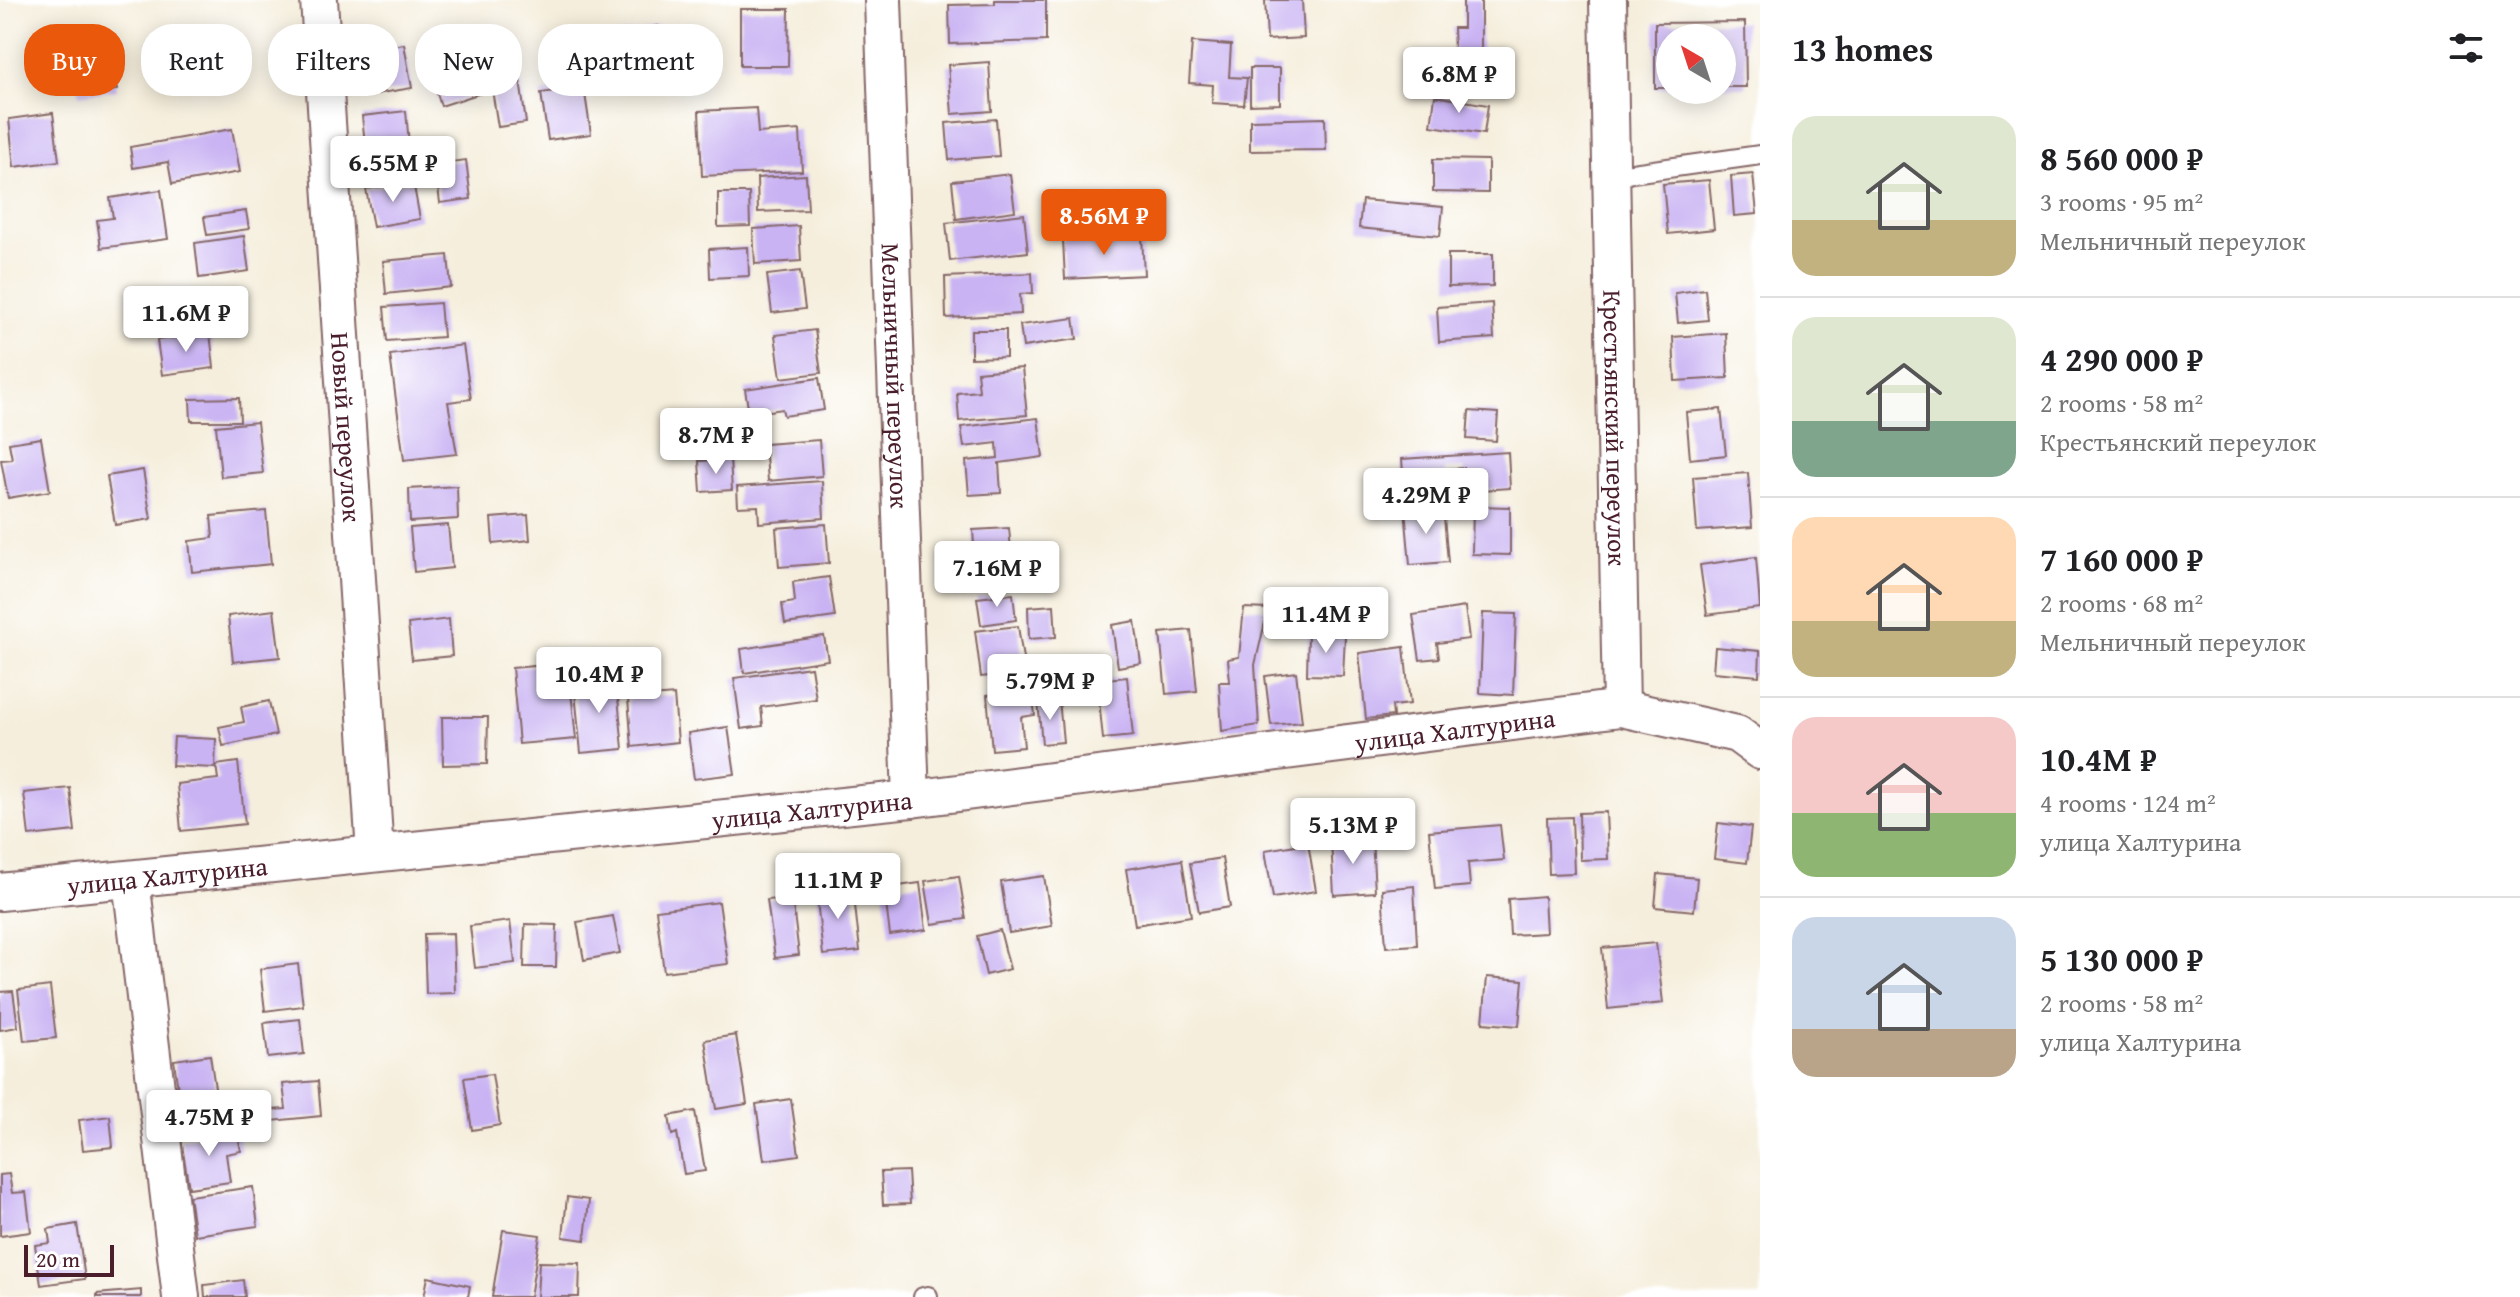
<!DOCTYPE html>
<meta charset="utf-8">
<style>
:root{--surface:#fff;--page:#f2f2f2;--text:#202124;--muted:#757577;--line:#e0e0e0;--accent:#ea580c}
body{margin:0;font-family:"Gentium Book Plus",serif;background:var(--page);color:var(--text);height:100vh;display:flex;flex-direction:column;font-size:30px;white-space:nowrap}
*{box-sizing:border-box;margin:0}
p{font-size:26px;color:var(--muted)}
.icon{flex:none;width:44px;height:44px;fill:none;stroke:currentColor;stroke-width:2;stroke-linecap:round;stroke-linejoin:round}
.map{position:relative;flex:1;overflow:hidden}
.drawer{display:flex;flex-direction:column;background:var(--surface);width:760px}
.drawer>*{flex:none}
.guide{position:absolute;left:24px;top:24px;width:760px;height:72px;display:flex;gap:16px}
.needle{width:52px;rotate:321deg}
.buttons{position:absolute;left:1656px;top:24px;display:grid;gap:16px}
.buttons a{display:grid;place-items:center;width:80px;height:80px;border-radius:50%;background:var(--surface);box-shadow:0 4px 20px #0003;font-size:40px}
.scale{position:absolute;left:24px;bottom:20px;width:90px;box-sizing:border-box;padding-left:8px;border:4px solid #4a1f2b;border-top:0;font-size:22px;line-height:28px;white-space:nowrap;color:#4a1f2b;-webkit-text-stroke:6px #fff;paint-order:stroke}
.price{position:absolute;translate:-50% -68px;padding:0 18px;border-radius:8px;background:#fff;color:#222;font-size:26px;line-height:52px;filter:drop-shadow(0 2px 4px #0008)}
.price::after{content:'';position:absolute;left:50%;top:48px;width:24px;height:18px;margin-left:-12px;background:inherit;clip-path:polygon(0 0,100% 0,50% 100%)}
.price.selected{background:var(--accent);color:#fff}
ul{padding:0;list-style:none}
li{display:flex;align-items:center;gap:24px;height:200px;padding:0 32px}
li+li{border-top:2px solid var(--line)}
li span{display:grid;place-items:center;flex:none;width:224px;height:160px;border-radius:24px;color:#555}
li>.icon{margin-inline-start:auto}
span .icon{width:96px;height:96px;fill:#fffc;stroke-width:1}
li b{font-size:34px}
h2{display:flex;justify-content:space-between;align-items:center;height:96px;padding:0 32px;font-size:34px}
.tag{padding:0 28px;border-radius:32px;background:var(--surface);box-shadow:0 4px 20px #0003;font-size:28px;line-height:72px}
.tag.selected{background:var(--accent);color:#fff}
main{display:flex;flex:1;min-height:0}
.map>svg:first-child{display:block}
</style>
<main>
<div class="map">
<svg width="1760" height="1297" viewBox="0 0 1760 1297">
<rect width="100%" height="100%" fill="#fff"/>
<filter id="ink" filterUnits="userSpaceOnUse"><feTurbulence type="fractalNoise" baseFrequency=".0125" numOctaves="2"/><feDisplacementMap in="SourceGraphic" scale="16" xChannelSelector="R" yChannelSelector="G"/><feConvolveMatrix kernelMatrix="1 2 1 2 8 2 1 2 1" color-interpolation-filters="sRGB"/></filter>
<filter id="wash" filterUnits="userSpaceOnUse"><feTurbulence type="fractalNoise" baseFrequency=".006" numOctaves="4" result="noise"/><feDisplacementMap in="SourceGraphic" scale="32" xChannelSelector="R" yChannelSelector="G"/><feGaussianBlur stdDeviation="1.8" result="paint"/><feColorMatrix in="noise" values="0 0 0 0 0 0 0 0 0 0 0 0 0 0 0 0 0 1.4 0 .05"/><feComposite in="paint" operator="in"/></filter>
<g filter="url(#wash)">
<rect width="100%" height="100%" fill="#f5eedc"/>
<g id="blocks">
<path fill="#c9b3f3" d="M995,0H1046V41L950,44L949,5L995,4Z
M1265,0H1302L1304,38L1267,40Z
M1463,0H1481V52L1454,53L1453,28H1463Z
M740,9H789L788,66H740Z
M1745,22L1746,87H1722V38H1670V88H1655V23Z
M658,26L666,70L616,79L608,36Z
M1192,42L1231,45L1229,77L1247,78L1244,105L1212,103L1213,85L1189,83Z
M404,44L412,88L363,96L356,53Z
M474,50L487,91L441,106L428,65Z
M112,52L117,90L79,95L74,57Z
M989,62L992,111L952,114L948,65Z
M1250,68H1280V104L1250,105Z
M519,73L526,123L498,127L490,77Z
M584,87L591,134L548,140L541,93Z
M1435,96L1488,105L1484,134L1431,126Z
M756,108L758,133L800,130L802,171L702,176L699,111Z
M406,111L411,167L368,172L362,116Z
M53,113L59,161L14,167L9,119Z
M1325,118L1326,150L1250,151V120Z
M996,119L999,156L949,160L946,123Z
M232,129L240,172L172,184L168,162L133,168L130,147Z
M1433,159L1488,160V193L1433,192Z
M466,160L471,199L440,203L435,164Z
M1010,174L1015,211L956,219L952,181Z
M1753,174L1757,214L1734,216L1731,176Z
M806,175L808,210L758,212L757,178Z
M1709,180L1714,229L1668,234L1663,184Z
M413,181L420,219L373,227L366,189Z
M161,190L168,239L101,248L97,220L113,218L110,198Z
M718,193H749L750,226L718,227Z
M1362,200L1443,207L1440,236L1359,228Z
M246,211L249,229L207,235L204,217Z
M1024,214L1028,252L950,261L946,223Z
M799,226L801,261L755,264L753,229Z
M1142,235L1144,275L1065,279L1063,240Z
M244,236L249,271L199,278L195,243Z
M748,247L749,276L710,278L709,249Z
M1448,254H1493V286L1448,287Z
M448,255L451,287L386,294L383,261Z
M800,271L805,309L772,313L767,275Z
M1032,273L1033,293L1020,294L1021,314L946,318L945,277Z
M1705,289L1708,320L1678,323L1675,293Z
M204,292L208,324L153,330L150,297Z
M440,303L443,337L387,341L384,307Z
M1492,303L1494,338L1439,342L1437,307Z
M1074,318L1077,339L1023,347L1020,325Z
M815,330L821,373L781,378L775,335Z
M971,330H1006V357L971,358Z
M210,333L214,368L162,375L157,340Z
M1726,333L1728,378L1675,381L1673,337Z
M463,345L471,399L448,402L457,454L404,460L390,355Z
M1022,368L1027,415L959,421L957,393L979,391L977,372Z
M819,378L824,410L784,416L782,409L749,414L745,389Z
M239,398L240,421H191L190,399Z
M1721,409L1726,455L1690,459L1686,412Z
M1469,411L1498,413L1496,441L1467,439Z
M1038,418L1043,457L999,463L1001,493L969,495L966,461L998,458L997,443L964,447L961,427Z
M257,422L263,473L221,477L216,426Z
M41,438L50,491L8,498L1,460L12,459L9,443Z
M819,440L822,476L768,481L765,444Z
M1508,452L1510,488L1465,491L1464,468L1445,469L1446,486L1404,488L1402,459Z
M730,459L732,490L701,492L699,461Z
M143,470L151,519L115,525L107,476Z
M1748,473L1752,527L1697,531L1693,477Z
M822,481L824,518L759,523L758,506L738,507L737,487Z
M457,486L458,519L410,522L409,489Z
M1443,506L1448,562L1410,565L1405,509Z
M1473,506L1510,507V555L1472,554Z
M266,511L271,564L192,572L189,541L213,538L211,516Z
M528,515L530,540L493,544L491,518Z
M826,524L829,563L779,567L776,528Z
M448,525L452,568L414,572L410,528Z
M1009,528L1011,550L1033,548L1035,572L976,576L973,530Z
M1756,557L1760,608L1707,615L1700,565Z
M829,577L835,617L785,624L782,604L795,602L793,582Z
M1013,594L1016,620L981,625L977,598Z
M1054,605L1056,637L1029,639L1028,607Z
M1465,607L1469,639L1437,643L1439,658L1420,660L1413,615Z
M1244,608L1268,609L1255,665L1259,725L1222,731L1219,682H1230L1228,659L1239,657Z
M274,610L280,657L233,662L228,616Z
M1483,613L1516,614L1513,695L1480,693Z
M449,619L452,656L412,660L408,624Z
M1135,621L1141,663L1118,667L1112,625Z
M1018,626L1025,672L981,677L975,631Z
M1191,630L1197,691L1166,694L1160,633Z
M1308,634L1345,635L1343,676L1307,675Z
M824,636L828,660L744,673L741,649Z
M1404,647L1410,704L1392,706L1393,716L1366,719L1359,653Z
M1715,647L1760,651L1759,676L1713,672Z
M568,663L576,739L519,744L512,668Z
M811,667L816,699L761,707L763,726L741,729L734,678Z
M1296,672L1302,722L1271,725L1265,676Z
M616,677L623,749L581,753L574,682Z
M1127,677L1133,736L1103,739L1097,680Z
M1032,690L1035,715L1021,717L1024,747L992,750L987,695Z
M674,695L678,742L632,747L628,699Z
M1059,699L1063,742L1042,744L1038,701Z
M269,701L276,735L223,746L219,727L244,722L241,707Z
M442,717H488L487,764L443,765Z
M728,727L735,774L694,779L688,733Z
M174,737L216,739L215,768L172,766Z
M238,762L245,824L181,831L177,784L218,779L216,765Z
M70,788L75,831L29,836L24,793Z
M1606,812L1608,859L1580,860L1579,813Z
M1572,817L1574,873L1549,874L1547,818Z
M1718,823L1751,827L1747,863L1714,859Z
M1500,825L1504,860L1468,863L1470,886L1435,889L1429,831Z
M1372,838L1375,892L1334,895L1331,840Z
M1308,843L1316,891L1273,898L1265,850Z
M1222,858L1230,907L1199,912L1190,863Z
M1182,860L1191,916L1135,925L1126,869Z
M1658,874L1697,878L1694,911L1655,907Z
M959,876L966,919L932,924L925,881Z
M1044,876L1052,926L1009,933L1001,882Z
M920,883L926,930L890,935L884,888Z
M1414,886L1417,945L1386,947L1382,889Z
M853,887L860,951L823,955L816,891Z
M1544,896L1546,933L1510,935L1508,899Z
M792,897L799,955L775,958L767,900Z
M719,902L728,964L664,972L656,910Z
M613,916L620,953L584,960L577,922Z
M510,921L515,963L475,968L470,926Z
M525,924L557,925L556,967H524Z
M1000,930L1010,969L986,975L977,936Z
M453,933L455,993L426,994L424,934Z
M1656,943L1663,1003L1608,1009L1602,948Z
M298,964L303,1006L265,1011L260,969Z
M1487,977L1523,980L1519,1026L1483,1023Z
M50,986L56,1038L24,1041L18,990Z
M13,991L18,1027L0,1030V992Z
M300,1019L304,1054L268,1058L264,1023Z
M736,1035L747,1104L716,1109L705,1040Z
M210,1055L217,1101L180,1106L174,1060Z
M492,1074L500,1125L472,1130L464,1078Z
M318,1081L321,1116L272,1121L271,1110L286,1109L283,1084Z
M791,1099L799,1155L764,1160L756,1104Z
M695,1111L705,1171L684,1174L677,1133L672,1135L669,1116Z
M110,1116L113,1147L83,1150L79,1120Z
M237,1130L241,1151L226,1154L230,1182L189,1188L181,1139Z
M908,1171L910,1204L883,1205L881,1172Z
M9,1174L12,1193L26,1192L31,1232L0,1236V1175Z
M253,1187L258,1226L195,1235L189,1196Z
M567,1197L589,1200L585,1240L563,1237Z
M77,1224L85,1279L41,1285L35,1245L50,1243L48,1229Z
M503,1230L540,1235L530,1297H492Z
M539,1262L580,1263L579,1297H537Z
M428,1277L470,1286L468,1297H424Z
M243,1280L245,1297H205L204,1285Z
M141,1290V1297H97V1294Z"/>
</g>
</g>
<g filter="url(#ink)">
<use href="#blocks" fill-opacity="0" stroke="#866769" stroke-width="2"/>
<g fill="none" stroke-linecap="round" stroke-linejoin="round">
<defs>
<path id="service" d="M1611,176L1760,155
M923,1297L928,1296"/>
<g id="minor">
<path id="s1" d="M319,0L375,853"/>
<path id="s2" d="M883,0L911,799"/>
<path id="s3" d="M1608,0L1621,708"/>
<path d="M131,880L181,1297"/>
<path id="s4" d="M0,892L911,799L1621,708L1737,734L1760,751"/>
</g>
</defs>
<use href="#service" stroke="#866769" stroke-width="22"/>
<use href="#minor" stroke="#866769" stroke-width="40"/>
<use href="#service" stroke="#fff" stroke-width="18"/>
<use href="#minor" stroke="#fff" stroke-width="36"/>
</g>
</g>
<g text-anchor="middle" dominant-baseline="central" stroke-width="6" stroke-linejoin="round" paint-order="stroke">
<g font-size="26" fill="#4a1f2b" stroke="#fff">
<text stroke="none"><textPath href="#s2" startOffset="376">Мельничный переулок</textPath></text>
<text stroke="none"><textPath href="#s1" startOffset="428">Новый переулок</textPath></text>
<text stroke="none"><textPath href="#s3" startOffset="428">Крестьянский переулок</textPath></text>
<text stroke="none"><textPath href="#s4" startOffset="1464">улица Халтурина</textPath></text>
<text stroke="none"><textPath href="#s4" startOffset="816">улица Халтурина</textPath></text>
<text stroke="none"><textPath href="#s4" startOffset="168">улица Халтурина</textPath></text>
</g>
</g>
</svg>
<div class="buttons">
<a><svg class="needle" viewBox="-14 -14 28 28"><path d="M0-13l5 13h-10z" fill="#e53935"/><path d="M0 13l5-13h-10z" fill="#757577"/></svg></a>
</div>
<div class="scale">20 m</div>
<b class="price" style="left:1459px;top:115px">6.8M ₽</b>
<b class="price" style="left:393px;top:204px">6.55M ₽</b>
<b class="price selected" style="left:1104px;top:257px">8.56M ₽</b>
<b class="price" style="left:186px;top:354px">11.6M ₽</b>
<b class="price" style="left:716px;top:476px">8.7M ₽</b>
<b class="price" style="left:1426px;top:536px">4.29M ₽</b>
<b class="price" style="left:997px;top:609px">7.16M ₽</b>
<b class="price" style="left:1326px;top:655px">11.4M ₽</b>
<b class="price" style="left:599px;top:715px">10.4M ₽</b>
<b class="price" style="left:1050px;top:722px">5.79M ₽</b>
<b class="price" style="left:1353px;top:866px">5.13M ₽</b>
<b class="price" style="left:838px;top:921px">11.1M ₽</b>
<b class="price" style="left:209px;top:1158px">4.75M ₽</b>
<div class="guide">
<a class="tag selected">Buy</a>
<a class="tag">Rent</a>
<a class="tag">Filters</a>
<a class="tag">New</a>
<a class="tag">Apartment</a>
</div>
</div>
<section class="drawer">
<h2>13 homes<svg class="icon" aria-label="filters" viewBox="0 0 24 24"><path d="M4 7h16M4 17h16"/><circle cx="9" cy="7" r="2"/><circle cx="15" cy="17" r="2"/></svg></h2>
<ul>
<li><span style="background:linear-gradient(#dfe7d0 65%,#c2b280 0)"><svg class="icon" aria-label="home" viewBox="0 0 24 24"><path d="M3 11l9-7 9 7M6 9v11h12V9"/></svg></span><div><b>8 560 000 ₽</b><p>3 rooms · 95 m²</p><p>Мельничный переулок</p></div></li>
<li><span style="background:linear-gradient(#dfe7d0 65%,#7fa58c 0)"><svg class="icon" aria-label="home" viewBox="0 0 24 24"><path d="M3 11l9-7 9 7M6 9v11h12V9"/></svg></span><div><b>4 290 000 ₽</b><p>2 rooms · 58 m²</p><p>Крестьянский переулок</p></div></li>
<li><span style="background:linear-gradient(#ffd9b3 65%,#c2b280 0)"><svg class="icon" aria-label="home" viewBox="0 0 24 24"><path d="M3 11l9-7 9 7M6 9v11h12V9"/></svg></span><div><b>7 160 000 ₽</b><p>2 rooms · 68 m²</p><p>Мельничный переулок</p></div></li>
<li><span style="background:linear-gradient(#f6c9c9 60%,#8fb573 0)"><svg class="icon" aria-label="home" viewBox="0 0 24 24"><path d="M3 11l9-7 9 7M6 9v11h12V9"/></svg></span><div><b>10.4M ₽</b><p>4 rooms · 124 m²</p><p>улица Халтурина</p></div></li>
<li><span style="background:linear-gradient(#c9d6e8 70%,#b9a48a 0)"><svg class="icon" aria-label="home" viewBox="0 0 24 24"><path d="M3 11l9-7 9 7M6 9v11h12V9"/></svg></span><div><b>5 130 000 ₽</b><p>2 rooms · 58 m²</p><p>улица Халтурина</p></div></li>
</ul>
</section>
</main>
